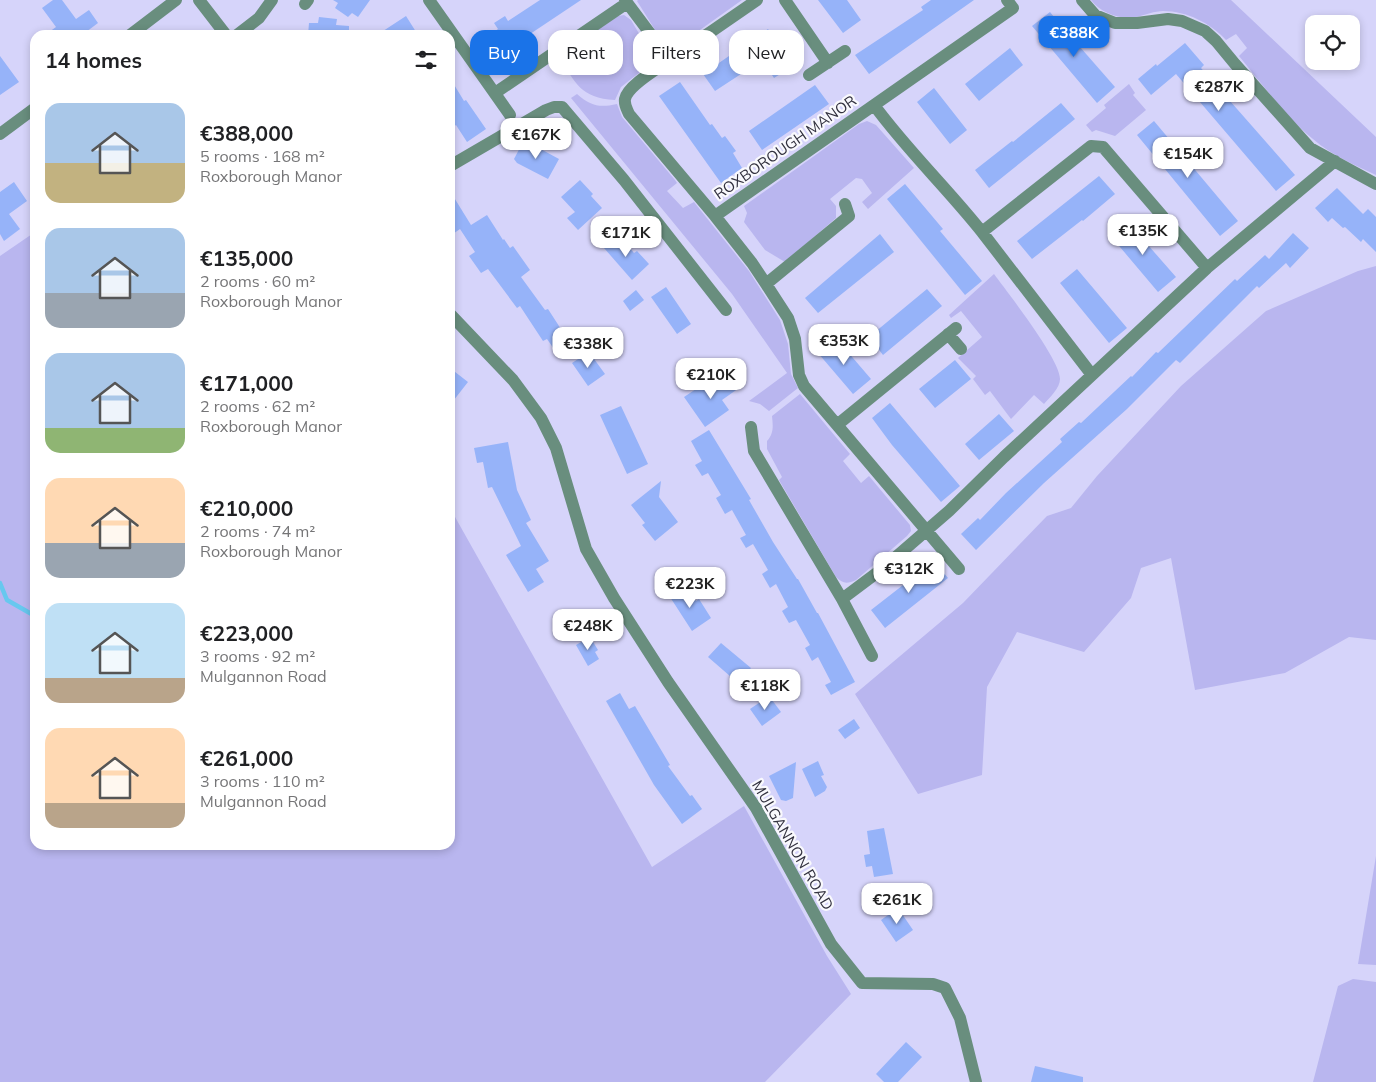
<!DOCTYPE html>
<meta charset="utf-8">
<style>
:root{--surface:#fff;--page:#f2f2f2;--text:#202124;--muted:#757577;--accent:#1a73e8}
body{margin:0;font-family:Mulish,sans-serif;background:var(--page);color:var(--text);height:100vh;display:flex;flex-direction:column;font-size:19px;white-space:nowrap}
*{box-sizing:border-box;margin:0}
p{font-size:16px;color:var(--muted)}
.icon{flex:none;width:28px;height:28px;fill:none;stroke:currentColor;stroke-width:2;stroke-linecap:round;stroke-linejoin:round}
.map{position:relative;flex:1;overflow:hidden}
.panel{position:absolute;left:30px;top:30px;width:425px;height:820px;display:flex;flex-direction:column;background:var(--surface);border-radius:15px;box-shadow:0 2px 8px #0003}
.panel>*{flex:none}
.guide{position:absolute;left:470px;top:30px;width:475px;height:45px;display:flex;gap:10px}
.buttons{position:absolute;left:1305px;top:15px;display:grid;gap:10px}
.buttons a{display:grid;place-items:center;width:55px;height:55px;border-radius:10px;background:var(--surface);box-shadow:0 2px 8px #0003;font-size:25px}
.price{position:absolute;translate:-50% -42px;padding:0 11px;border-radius:10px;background:#fff;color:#222;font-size:16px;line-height:32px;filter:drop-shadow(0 1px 2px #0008)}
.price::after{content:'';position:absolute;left:50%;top:30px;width:15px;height:11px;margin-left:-8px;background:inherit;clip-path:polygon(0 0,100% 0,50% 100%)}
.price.selected{background:var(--accent);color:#fff}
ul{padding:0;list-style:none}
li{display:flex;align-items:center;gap:15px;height:125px;padding:0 15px}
li span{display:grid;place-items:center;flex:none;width:140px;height:100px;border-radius:15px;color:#555}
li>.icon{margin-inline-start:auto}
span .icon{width:60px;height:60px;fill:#fffc;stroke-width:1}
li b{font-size:21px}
h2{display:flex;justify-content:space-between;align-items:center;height:60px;padding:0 15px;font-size:21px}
.pill{padding:0 18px;border-radius:15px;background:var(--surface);box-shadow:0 2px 8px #0003;font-size:18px;line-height:45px}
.pill.selected{background:var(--accent);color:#fff}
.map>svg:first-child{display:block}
</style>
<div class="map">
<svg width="1376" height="1082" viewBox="0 0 1376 1082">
<rect width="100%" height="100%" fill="#d6d4fa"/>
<path fill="#b9b6ef" d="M638,0H742L683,42L675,45L662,41L637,1Z
M1091,0H1231L1376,137V175C1355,165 1331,155 1313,139C1285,116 1262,84 1239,56L1247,48L1236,34L1226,40C1210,23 1187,11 1163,11C1155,11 1145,15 1136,17C1120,20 1101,13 1091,0Z
M624,15L631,20L651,54L649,65L621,87L615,100C580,98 576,83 558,56L618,16Z
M1129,84L1135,93L1133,95L1146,110L1115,136L1096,130L1092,132L1086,125L1106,108L1104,105Z
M577,94C591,106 599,108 617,104L622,117L675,180L677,183L667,191L683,208L694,202L749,271L780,320L788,344L791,374L798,388L769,411L760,404L749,401L787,373L732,294L571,98Z
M867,121L876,125L914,168L868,209L862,202L872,193L862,179L856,178L830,199L836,206V218L785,262L765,250L744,222L747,213L744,206L859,124Z
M35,232V845H450V508L652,867L744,806L827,956L851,994L765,1082H0V256Z
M1376,266V640L1349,637L1285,673L1195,690L1171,558L1141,568L1131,598L1084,652L1017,632L987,687L982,775L918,794L855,694L963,603L1047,516L1071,508L1097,476L1181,386L1266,311L1358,271Z
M994,274C1008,293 1060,359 1060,379C1060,388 1050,397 1044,404L1034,395L1011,419L990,391L985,395L973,379L976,376L958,358L982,337L961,311L951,318L949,315Z
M800,394L850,454L843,461L861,483L869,476L910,525L911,531L907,536L856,580C847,584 843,584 836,577L779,480L782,477L767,449V441C774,433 773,426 772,416Z
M1376,856V965L1358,964Z
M1353,979L1376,982V1082H1313L1338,986Z"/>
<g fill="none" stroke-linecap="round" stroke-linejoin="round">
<path stroke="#67c8ef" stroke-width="4.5" d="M0,583L7,600L35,616"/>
</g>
<path fill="#96b3f9" d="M53,0H62L76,19L89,10L98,23L82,35H45L56,27L42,8Z
M333,0H370L358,17L352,13L348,17L335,8L338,3Z
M540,0H581L497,56L485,39L498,29L494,23L505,16L508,21Z
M818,0H847L861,20L843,33Z
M931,0H974L869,74L855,55L923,10L921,7Z
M1050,12L1079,48L1080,47L1115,87L1097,103L1032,26Z
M406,16L418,35H377Z
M319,17L337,19L336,25L349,26V35H308L309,23H318Z
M768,29L793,66L774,78L750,42Z
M1185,43L1204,65L1201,68L1295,175L1276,191L1176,74L1151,95L1138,79L1156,64L1157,66Z
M1010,48L1023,65L979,101L965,84Z
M0,56L19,82L0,95Z
M729,56L741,74L715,91L703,74Z
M450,78L464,101L466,100L486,129L467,142L456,125L450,129Z
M680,82L710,125L712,124L722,138L725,136L736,151L733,153L742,168L721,183L659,96Z
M815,85L829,104L762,150L749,131Z
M934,88L967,130L950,144L917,102Z
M1061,103L1075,119L989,188L975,170L1012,141L1013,142Z
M1154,121L1238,221L1220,236L1137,135Z
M524,140L559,159L548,179L517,163L514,159Z
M1099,176L1115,194L1083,221L1082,220L1032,259L1017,241Z
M580,180L593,194L591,196L602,208L578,230L567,218L575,212L561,197Z
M14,182L27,201L9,214L20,229L4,241L0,234V192Z
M905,184L943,229L940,231L982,281L965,295L887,199Z
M1337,188L1363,214L1368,209L1376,217V252L1363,239L1361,242L1345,227L1343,228L1332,218L1328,222L1315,208Z
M450,191L471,225L487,215L503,240L504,239L510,248L513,246L530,270L521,277L545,310L548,309L568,340L554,349L547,339L543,341L520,306L517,308L488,269L481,273L469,256L475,252L460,229L450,236Z
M1126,220L1176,277L1158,292L1109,234Z
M1293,233L1309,248L1290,268L1286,263L1259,288L1257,286L1180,363L1176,360L1127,409L1044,483L976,550L961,534L978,518L980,520L1006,493L1062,442L1060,439L1079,422L1081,423L1131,376L1132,377L1156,352L1158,353L1235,279L1237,281L1265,255L1269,259Z
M880,234L894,252L818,313L805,298Z
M619,235L634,253L637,251L649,264L632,280L604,248Z
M1077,269L1127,328L1109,343L1060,283Z
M666,287L691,324L677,334L651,297Z
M927,289L942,306L883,355L869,337Z
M636,290L644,300L630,311L623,301Z
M835,337L871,379L853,394L818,353Z
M589,352L605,374L588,386L572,363Z
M955,360L971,379L935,408L919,389Z
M450,368L468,382L450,405Z
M729,374L739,388L722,400L729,410L705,427L684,397L702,385L706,391Z
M890,403L960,486L941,502L892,445L872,418Z
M621,406L648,464L627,474L600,415Z
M999,414L1014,431L979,460L965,444Z
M709,430L751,499L749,500L773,542L797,579H798L817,613H818L855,682L831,695L825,685L831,682L818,657L812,661L805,648L810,645L796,620L789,623L782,611L788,607L776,584L770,588L762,574L768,570L753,544L746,548L740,538L746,535L732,510L725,514L716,498L721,495L708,473L702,476L695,465L702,461L691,441Z
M508,442L517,490L531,520L526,523L549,561L536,569L544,582L528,592L506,555L521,546L492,487L488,488L483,462L477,463L474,448Z
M661,481L659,497L678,522L655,541L642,525L645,523L631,505Z
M934,561L948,578L885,628L871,610Z
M687,586L696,601L699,599L711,618L692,631L670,597Z
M590,637L598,650L595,652L599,659L588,666L576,645Z
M721,643L751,668L738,683L708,657Z
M620,693L629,709L635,706L670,765L668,766L690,796L692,795L702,809L682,824L654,785L606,701Z
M769,696L781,712L762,726L750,709Z
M854,719L860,728L845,739L838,730Z
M818,761L824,775L821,776L827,787L825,791L815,797L802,769Z
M796,762L793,798L786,801L781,800L769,776Z
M884,828L893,874L874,877L872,866L866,867L864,855L870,854L867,831Z
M898,908L913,930L896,942L881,920Z
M906,1042L922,1057L898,1082H884L876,1074Z
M1035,1066L1083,1077V1082H1031Z"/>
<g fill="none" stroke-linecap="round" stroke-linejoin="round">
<path stroke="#698e7e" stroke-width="12" d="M199,0L226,35
M429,0L510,115
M625,0L670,60L757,0
M785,0L828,63
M1082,0L1095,15L1115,23H1137L1168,19L1182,21L1205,31L1216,41L1235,64L1310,148L1376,184
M305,4L308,0
M130,35L176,0
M237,35L259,18L272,0
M670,60C659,68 628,85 625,99C624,105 627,109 629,114L715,216L752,263L766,284L788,318L795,339L799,375L804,386L959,569
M809,75L845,51
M495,93L627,3
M874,105C907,150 947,188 982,232L1091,146L1103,147L1207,268
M0,134L35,108
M450,166L546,110L554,107H562L624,180L726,310
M715,216L1013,8L1007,0
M982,232L1092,375
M766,284L849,216L845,204
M450,314L513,380L541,418L556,448L586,549L614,598L668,682L756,808L831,944L862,983L933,984L945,988L960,1018L976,1082
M948,334L961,349
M837,425L956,328
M751,427L754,451L842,599L872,656
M842,599L882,569L949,511L1004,457L1207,268L1335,161"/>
</g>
<g text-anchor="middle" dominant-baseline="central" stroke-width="4.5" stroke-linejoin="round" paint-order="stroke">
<g font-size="15" fill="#32313f" stroke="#f9f9fd">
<text transform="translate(785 147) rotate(-35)">ROXBOROUGH MANOR</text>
<text transform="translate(793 845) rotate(60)">MULGANNON ROAD</text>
</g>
</g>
</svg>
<div class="buttons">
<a><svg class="icon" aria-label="locate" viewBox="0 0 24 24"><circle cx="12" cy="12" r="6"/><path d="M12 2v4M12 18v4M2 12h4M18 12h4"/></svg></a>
</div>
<b class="price selected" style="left:1074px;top:58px">€388K</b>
<b class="price" style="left:1219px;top:112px">€287K</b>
<b class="price" style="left:536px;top:160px">€167K</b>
<b class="price" style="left:1188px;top:179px">€154K</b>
<b class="price" style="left:1143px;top:256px">€135K</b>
<b class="price" style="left:626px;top:258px">€171K</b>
<b class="price" style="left:844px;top:366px">€353K</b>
<b class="price" style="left:588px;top:369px">€338K</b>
<b class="price" style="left:711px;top:400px">€210K</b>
<b class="price" style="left:909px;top:594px">€312K</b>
<b class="price" style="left:690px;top:609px">€223K</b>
<b class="price" style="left:588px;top:651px">€248K</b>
<b class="price" style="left:765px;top:711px">€118K</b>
<b class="price" style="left:897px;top:925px">€261K</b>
<div class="guide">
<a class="pill selected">Buy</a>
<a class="pill">Rent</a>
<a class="pill">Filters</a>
<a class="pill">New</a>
</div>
<section class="panel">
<h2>14 homes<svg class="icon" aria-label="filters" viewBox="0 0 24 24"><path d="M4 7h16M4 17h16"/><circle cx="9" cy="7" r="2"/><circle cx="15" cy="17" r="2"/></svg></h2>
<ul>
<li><span style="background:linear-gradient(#a9c7e8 60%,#c2b280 0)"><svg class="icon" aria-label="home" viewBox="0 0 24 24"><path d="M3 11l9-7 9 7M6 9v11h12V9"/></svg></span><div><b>€388,000</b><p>5 rooms · 168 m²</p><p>Roxborough Manor</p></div></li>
<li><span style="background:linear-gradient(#a9c7e8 65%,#9aa5b1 0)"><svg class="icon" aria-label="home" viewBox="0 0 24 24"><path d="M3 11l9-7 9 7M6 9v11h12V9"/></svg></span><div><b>€135,000</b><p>2 rooms · 60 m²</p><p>Roxborough Manor</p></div></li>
<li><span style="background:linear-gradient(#a9c7e8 75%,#8fb573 0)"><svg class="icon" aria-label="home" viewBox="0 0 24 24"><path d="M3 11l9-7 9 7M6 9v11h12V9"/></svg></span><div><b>€171,000</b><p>2 rooms · 62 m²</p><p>Roxborough Manor</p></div></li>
<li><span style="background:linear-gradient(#ffd9b3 65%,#9aa5b1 0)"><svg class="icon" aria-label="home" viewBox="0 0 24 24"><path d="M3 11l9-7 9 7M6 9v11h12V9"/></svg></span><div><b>€210,000</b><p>2 rooms · 74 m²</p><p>Roxborough Manor</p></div></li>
<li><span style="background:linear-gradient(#bfe0f5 75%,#b9a48a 0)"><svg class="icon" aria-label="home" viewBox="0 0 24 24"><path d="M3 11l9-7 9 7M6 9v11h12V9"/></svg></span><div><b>€223,000</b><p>3 rooms · 92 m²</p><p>Mulgannon Road</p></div></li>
<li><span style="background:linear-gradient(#ffd9b3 75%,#b9a48a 0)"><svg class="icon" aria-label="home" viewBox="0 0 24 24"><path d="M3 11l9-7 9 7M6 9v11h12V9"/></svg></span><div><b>€261,000</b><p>3 rooms · 110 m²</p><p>Mulgannon Road</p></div></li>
</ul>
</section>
</div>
